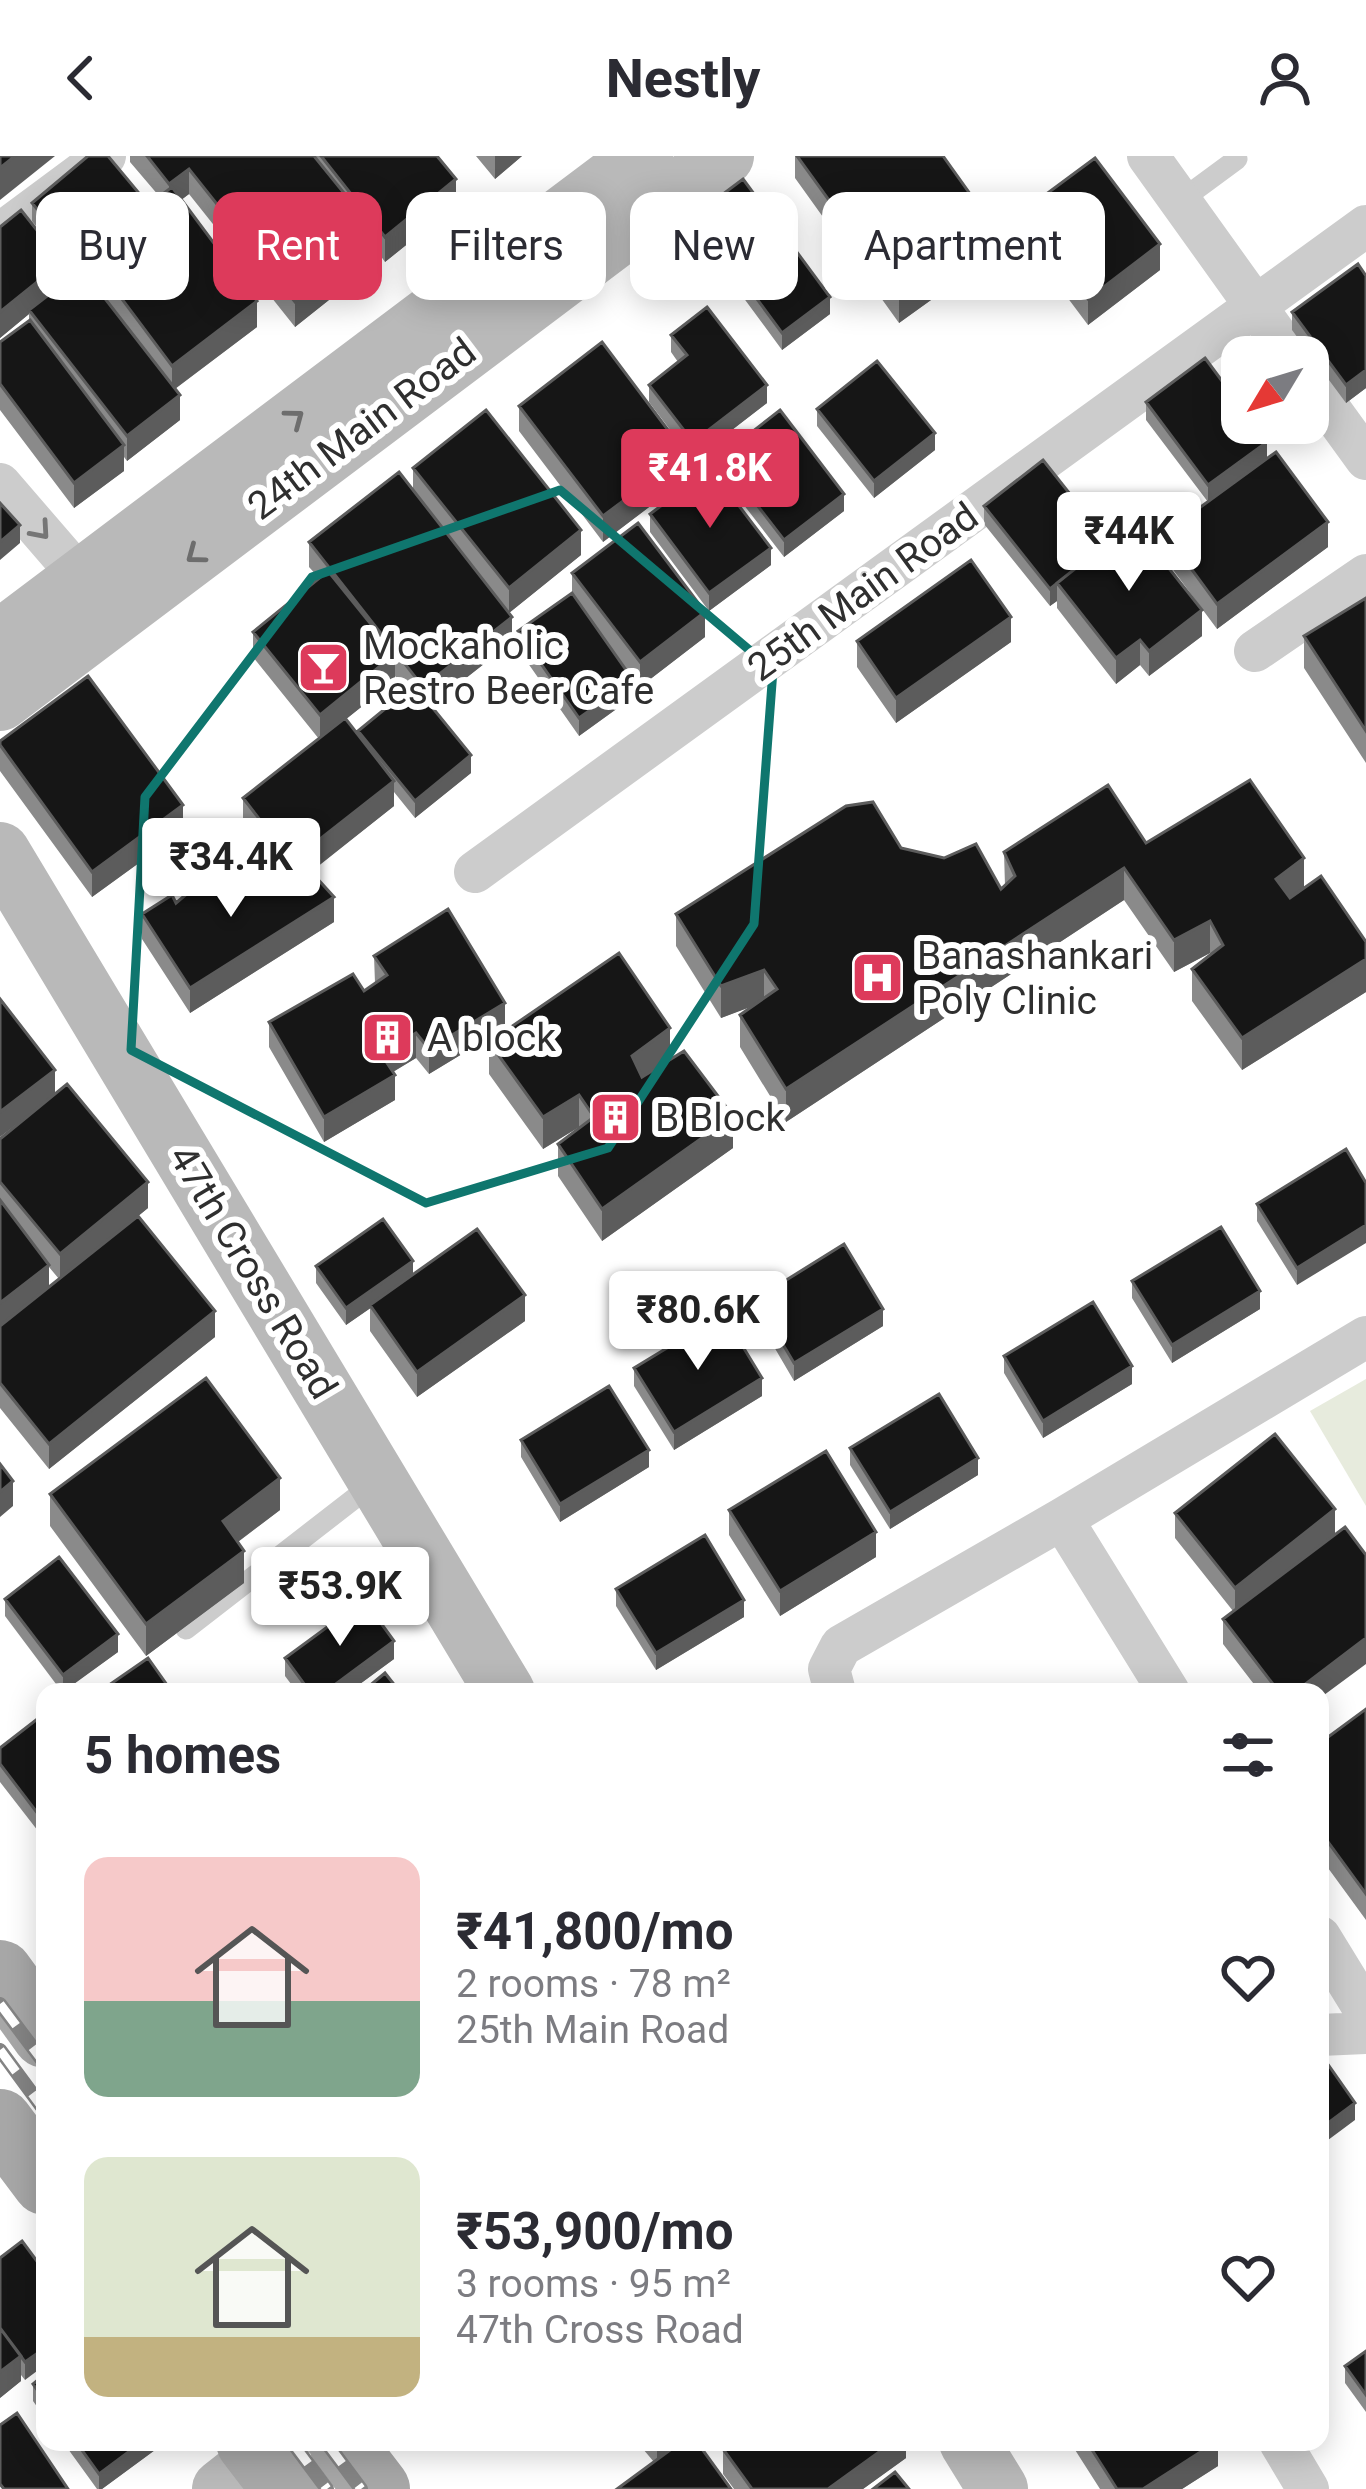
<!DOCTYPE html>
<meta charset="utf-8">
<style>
:root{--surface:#fff;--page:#f2f2f3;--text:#2b2b33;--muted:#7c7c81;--accent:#dd3a5b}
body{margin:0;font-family:Roboto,sans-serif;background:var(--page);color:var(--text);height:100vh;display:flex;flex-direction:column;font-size:45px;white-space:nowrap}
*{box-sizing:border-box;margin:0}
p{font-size:39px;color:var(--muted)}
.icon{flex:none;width:66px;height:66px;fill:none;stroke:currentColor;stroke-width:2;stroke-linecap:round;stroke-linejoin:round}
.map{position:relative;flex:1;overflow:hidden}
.sheet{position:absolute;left:36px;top:1527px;width:1293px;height:768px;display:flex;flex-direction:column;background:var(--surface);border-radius:24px;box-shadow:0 6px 30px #0003}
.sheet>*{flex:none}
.top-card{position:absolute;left:36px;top:36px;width:1296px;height:108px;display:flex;gap:24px}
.needle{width:78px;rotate:232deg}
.tools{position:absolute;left:1221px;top:180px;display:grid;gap:24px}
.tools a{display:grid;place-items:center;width:108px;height:108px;border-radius:24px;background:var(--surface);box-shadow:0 6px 30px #0003;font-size:60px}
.price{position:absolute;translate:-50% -102px;padding:0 27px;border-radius:12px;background:#fff;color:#222;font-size:39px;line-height:78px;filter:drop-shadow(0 3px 6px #0008)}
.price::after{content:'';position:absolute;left:50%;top:72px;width:36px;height:27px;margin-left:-18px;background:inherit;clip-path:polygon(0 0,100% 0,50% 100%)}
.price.current{background:var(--accent);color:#fff}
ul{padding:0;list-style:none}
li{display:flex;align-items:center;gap:36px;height:300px;padding:0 48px}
li span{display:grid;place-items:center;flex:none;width:336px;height:240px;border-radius:24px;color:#555}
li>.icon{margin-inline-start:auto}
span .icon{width:144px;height:144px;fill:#fffc;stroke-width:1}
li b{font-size:51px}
h2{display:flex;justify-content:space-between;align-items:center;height:144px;padding:0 48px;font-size:51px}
.pill{padding:0 42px;border-radius:24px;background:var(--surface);box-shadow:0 6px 30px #0003;font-size:42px;line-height:108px}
.pill.current{background:var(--accent);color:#fff}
header{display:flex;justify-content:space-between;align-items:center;height:156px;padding:0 48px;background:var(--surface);font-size:54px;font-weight:700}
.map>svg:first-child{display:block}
</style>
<header><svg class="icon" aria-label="back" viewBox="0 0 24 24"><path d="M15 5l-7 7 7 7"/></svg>Nestly<svg class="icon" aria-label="person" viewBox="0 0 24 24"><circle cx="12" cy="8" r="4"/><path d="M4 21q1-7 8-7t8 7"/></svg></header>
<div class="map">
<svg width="1366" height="2333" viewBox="0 0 1366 2333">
<rect width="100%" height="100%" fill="#fff"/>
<path fill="#e7ebdd" d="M1366,1223V1350L1310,1255Z"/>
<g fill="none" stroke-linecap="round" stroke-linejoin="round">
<path stroke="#ccc" stroke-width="21" d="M1180,45L1237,3L1235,0
M660,49L724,125L732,127
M186,1473L373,1328"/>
<path stroke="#ccc" stroke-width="42" d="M1148,0L1292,201
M0,78L105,0
M1308,223L1366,303
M0,328L82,423
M1255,495L1366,419
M475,716L1366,70
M1062,1363L1169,1536
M835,1536L829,1513L841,1490L1062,1363L1366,1181
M1320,1781L1366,1856
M1320,1879L1366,1877
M1280,2286L1308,2333"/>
<path stroke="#b9b9b9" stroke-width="60" d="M0,484L643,0
M0,545L724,0
M0,696L505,1536
M969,2286L998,2333
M222,2333L282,2286"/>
<path stroke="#a7a7a7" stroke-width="66" d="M0,1817L45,1879
M0,1966L45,2026
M249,2286L285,2333
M341,2286L377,2333"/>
<defs>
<path id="rail" d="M0,1848L45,1908
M0,1894L45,1955
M292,2286L327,2333
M326,2286L361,2333"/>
</defs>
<use href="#rail" stroke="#848484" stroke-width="14"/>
<use href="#rail" stroke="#fff" stroke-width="9" stroke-dasharray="27" stroke-linecap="butt"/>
</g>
<path fill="#8a8a8a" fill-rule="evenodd" d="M130,0H437L456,49L385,106L378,96V105L295,171L189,38L181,44L257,171L175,233L180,264L127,305L124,301V315L74,352L0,254V186L29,164V158L0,182V71L62,128L86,119V106L75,116L32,65V47L143,52L159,40L130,6Z
M476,0H522L495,23Z
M795,0H943L995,98L899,167L795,22Z
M1022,56L1160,114L1088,169L1022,81Z
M695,59L830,158L782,194L695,76Z
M1366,120V232L1346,247L1292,174V156Z
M671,179L767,247L693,304L649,246V229L678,206L671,196Z
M1146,246L1267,302L1328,391L1217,473L1165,403V377L1208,346L1146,264Z
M519,250L686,323L603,386L519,275Z
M817,253L935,294L874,342L817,270Z
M720,301L844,355L784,401L720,318Z
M413,312L581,399L509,457L512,486L431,549L471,617L415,662L394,636V650L311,715L334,766L190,857L142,783V758L176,747L279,726L285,722L243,668V642L319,583L253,501V476L319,422L309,411V386L413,334ZM395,520L407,535L358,575V579L346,563L395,524Z
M984,350L1108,387L1202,480L1149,520L1140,509L1116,528L1057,452V445L1050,450L984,368Z
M650,358L771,409L709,455L650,376Z
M572,417L705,481L640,531L624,511L633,541L579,580L518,493V475L572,437Z
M1366,442V607L1304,512V480Z
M857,485L1011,486L896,567L857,511Z
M0,585L183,675L92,741L0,615Z
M1146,687L1304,732L1366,786V836L1242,914L1192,845V813L1211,799L1210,797L1174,816L1124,744L786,966L740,891V859L754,849L721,862L676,790V758L901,692L1001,733L1005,730L1004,696Z
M374,800L505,872L429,918L416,902L393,916L395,944L324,986L269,891V866L364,835L375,827Z
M489,886L670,904L733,992L602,1085L558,1020V988L579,971L543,993L489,918Z
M55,938L148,1052L127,1069L215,1181L49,1313L0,1252V983ZM49,1111L59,1123L49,1131Z
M1346,993L1297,1129L1257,1065V1048Z
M316,1110L413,1119L525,1165L417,1241L370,1175V1152L346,1169L316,1127Z
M1132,1125L1260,1153L1172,1207L1132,1142Z
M756,1143L883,1170L794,1225L756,1160Z
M1004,1200L1132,1228L1043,1282L1004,1217Z
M634,1212L762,1240L674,1294L634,1230Z
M521,1284L649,1311L560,1366L521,1301Z
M850,1292L978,1319L890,1373L850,1309Z
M50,1338L280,1354L238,1386L244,1427L146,1500L50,1370Z
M729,1354L876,1401L780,1460L729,1379Z
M1175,1357L1335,1378L1320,1536H1260L1223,1488V1463L1233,1455L1175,1382Z
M616,1433L744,1461L656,1514L616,1450Z
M5,1443L118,1496L62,1536L5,1460Z
M285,1502L394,1503L349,1536H297L285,1520Z
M1366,1553V1764L1320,1701V1587Z
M45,1557V1684L0,1626V1592Z
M45,2116L25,2224L21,2219V2225L0,2242Z
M1366,2195V2256L1345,2227V2210Z
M45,2218V2262L33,2245V2228Z
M63,2286H155V2294L102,2333H97Z
M637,2286H697L654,2306Z
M906,2286V2302L863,2333H734L723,2318V2293Z
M1070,2286H1218V2310L1182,2333H1100Z"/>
<path fill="#5c5c5c" d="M15,0H55L0,44V12Z
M495,0H522L495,23Z
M189,13V38L169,53V28Z
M456,23V49L385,106V81Z
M143,42V59L86,95V106L75,116V99Z
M995,73V98L899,167V141Z
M378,79V105L295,171V146Z
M1160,88V114L1088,169V143Z
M62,106V131L29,154V158L0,182V156Z
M830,141V158L782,194V177Z
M257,145V171L172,235V210Z
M1366,214V232L1346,247V229Z
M767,229V247L693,304V286Z
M180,239V264L127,305V280Z
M935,277V294L874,342V325Z
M1267,286V304L1208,347V329Z
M124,289V315L74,352V327Z
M686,298V323L603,386V360Z
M844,338V355L784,401V384Z
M1328,366V391L1217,473V448Z
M20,369V387L0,404V386Z
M581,374V399L509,457V432Z
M771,392V409L709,455V437Z
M1057,427V445L1050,450V433Z
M1202,454V480L1149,520V495Z
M705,456V481L640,531V506Z
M512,461V486L423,556V531Z
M1011,461V486L896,567V542Z
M1140,484V509L1116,528V502Z
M395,498V524L320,584V559Z
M633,524V541L579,580V562Z
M471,599V617L415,662V645Z
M394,625V650L292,731V705Z
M183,649V675L92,741V716Z
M1304,702V734L1276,755V723Z
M1124,712V744L786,966V933Z
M334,741V766L190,857V832Z
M1210,765V797L1174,816V784Z
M1366,803V836L1242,914V882Z
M764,814V846L721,862V830Z
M505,847V872L429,918V893Z
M670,872V904L632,932V900Z
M416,877V902L381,923V898Z
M55,914V939L0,981V956Z
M395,919V944L324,986V961Z
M579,939V971L543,993V961Z
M733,960V992L602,1085V1053Z
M148,1026V1052L60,1124V1098Z
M1366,1069V1087L1297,1129V1112Z
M413,1105V1123L346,1169V1152Z
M49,1109V1134L0,1172V1147Z
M1260,1135V1153L1172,1207V1189Z
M525,1139V1165L417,1241V1216Z
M883,1153V1170L794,1225V1207Z
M215,1155V1181L49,1313V1288Z
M1132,1210V1228L1043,1282V1265Z
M762,1222V1240L674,1294V1276Z
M649,1294V1311L560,1366V1348Z
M978,1302V1319L890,1373V1356Z
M280,1322V1354L223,1397V1365Z
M13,1325V1350L0,1361V1336Z
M1335,1353V1378L1235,1458V1432Z
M876,1376V1401L780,1460V1435Z
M244,1395V1427L146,1500V1468Z
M744,1444V1461L656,1514V1497Z
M118,1478V1496L63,1536V1519Z
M1366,1482V1508L1320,1542V1536H1295Z
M394,1485V1503L349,1536H325Z
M1355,1947V1964L1320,1990V1973Z
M45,2192V2209L25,2224V2206Z
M21,2200V2225L0,2242V2216Z
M142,2286H155V2294L102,2333H99V2318Z
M663,2286H682L657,2309V2291Z
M893,2286H906V2302L863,2333H828Z
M1216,2286H1218V2310L1182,2333H1143Z"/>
<path fill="#161616" stroke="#5c5c5c" stroke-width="3" d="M0,0H15L0,12Z
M88,0H108L143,42L75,99L32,47Z
M147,0H314L378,79L295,146L189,13L169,28Z
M321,0H437L456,23L385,81Z
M797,0H943L995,73L899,141Z
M1095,2L1160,88L1088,143L1022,56Z
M743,23L830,141L782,177L695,59Z
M172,31L257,145L172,210L86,95Z
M21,54L62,106L0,156V71Z
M1358,108L1366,120V214L1346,229L1292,156Z
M82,113L180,239L127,280L29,154Z
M707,151L767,229L693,286L649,229L687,199L671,179Z
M30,164L124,289L74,327L0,228V186Z
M602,186L686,298L603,360L519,250Z
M1205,202L1242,252V267H1253L1267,286L1208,329L1146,246Z
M877,205L935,277L874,325L817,253Z
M486,254L581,374L509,432L413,312Z
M780,254L844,338L784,384L720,301Z
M1276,296L1328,366L1217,448L1165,377Z
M1043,304L1108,386L1050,433L984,350Z
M711,313L771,392L709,437L650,358Z
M399,316L512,461L423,531L309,386Z
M0,347L20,369L0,386Z
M638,367L705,456L640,506L572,417Z
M1133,367L1202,454L1149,495L1140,484L1116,502L1057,427Z
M971,404L1011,461L896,542L857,485Z
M328,415L395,498L320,559L253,476Z
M572,437L633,524L579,562L518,475Z
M1366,442V575L1304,480Z
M88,520L183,649L92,716L0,589V585Z
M414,529L471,599L415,645L358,575Z
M345,562L394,625L292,705L243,642Z
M1250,624L1304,702L1276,723L1290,742L1321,720L1366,786V803L1242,882L1192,813L1223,789L1210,765L1174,784L1124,712L786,933L740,859L777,833L764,814L721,830L676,758L846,650L873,646L901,692L944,702L976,688L1001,733L1015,720L1004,696L1108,629L1146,687Z
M304,708L334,741L190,832L142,758L172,739L176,747L189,736L270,718L279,726Z
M448,753L505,847L429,893L416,877L381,898L395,919L324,961L269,866L353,818L364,835L387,819L374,800Z
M619,797L670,872L632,900L642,921L684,895L733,960L602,1053L558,988L594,961L579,939L543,961L489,886Z
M0,843L55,914L0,956Z
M67,928L148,1026L60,1098L0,1026V983Z
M1346,993L1366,1027V1069L1297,1112L1257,1048Z
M0,1044L49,1109L0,1147Z
M138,1060L215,1155L49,1288L0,1227V1170Z
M383,1063L413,1105L346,1152L316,1110Z
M1221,1071L1260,1135L1172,1189L1132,1125Z
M477,1073L525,1139L417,1216L370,1149Z
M844,1088L883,1153L794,1207L756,1143Z
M1093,1146L1132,1210L1043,1265L1004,1200Z
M723,1158L762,1222L674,1276L634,1212Z
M206,1222L280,1322L223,1365L244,1395L146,1468L50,1338Z
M609,1230L649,1294L560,1348L521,1284Z
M939,1238L978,1302L890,1356L850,1292Z
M1275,1278L1335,1353L1235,1432L1175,1357Z
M826,1295L876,1376L780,1435L729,1354Z
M0,1308L13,1325L0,1336Z
M1345,1371L1366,1399V1482L1295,1536H1279L1223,1463Z
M705,1379L744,1444L656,1497L616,1433Z
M59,1401L118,1478L63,1519L5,1443Z
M364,1444L394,1485L325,1536H310L285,1502Z
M148,1502L172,1536H99Z
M385,1517L400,1536H362Z
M1366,1553V1738L1320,1675V1587Z
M45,1557V1667L0,1608V1592Z
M1320,1897L1355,1947L1320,1973Z
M22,2085L45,2116V2192L25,2206L0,2172V2102Z
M0,2172L21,2200L0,2216Z
M1366,2195V2239L1345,2210Z
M45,2218V2245L33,2228Z
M17,2257L68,2333H4L0,2328V2269Z
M76,2286H142L99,2318Z
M681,2286H697L731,2333H617Z
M733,2286H893L828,2333H752L723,2293Z
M1087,2286H1216L1143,2333H1117Z
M895,2316L909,2333H873Z"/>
<defs><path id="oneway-chevron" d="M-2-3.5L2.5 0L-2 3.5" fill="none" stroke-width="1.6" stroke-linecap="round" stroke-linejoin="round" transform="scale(3)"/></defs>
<g stroke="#6d6d6d">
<use href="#oneway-chevron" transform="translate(295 262) rotate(-37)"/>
<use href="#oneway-chevron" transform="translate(195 399) rotate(143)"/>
</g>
<use stroke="#767676" href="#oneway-chevron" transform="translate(41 375) rotate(49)"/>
<path fill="none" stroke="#0f766e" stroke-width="9" stroke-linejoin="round" d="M560,334L773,514L754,768L608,992L426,1047L131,894L145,641L312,421Z"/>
<defs>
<symbol id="bar-square" viewBox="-11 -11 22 22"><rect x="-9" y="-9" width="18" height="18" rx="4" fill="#dd3a5b" stroke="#fff"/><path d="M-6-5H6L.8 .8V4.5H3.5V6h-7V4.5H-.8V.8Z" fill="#fff"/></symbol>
<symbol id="hospital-square" viewBox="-11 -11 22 22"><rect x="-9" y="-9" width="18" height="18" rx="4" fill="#dd3a5b" stroke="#fff"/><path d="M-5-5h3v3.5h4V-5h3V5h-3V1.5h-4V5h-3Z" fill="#fff"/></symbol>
<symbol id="building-square" viewBox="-11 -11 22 22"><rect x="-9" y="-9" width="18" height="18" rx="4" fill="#dd3a5b" stroke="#fff"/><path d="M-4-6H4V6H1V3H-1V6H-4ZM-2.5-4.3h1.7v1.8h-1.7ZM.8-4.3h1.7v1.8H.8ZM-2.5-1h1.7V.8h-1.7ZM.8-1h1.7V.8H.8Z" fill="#fff"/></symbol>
</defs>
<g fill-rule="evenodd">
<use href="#bar-square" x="294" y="482" width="59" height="59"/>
<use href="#hospital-square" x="848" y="792" width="59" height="59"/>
<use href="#building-square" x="358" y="852" width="59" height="59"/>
<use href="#building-square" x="586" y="932" width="59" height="59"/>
</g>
<g text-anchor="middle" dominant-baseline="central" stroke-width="12" stroke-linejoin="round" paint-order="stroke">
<g font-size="39" fill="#2f2f2f" stroke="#fff">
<text transform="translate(362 273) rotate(-37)">24th Main Road</text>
<text transform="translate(863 436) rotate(-36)">25th Main Road</text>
<text transform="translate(253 1116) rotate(59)">47th Cross Road</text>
</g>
<g font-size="39" fill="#2f2f2f" stroke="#fff" text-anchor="start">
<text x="363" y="490">Mockaholic<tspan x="363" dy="45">Restro Beer Cafe</tspan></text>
<text x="917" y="800">Banashankari<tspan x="917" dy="45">Poly Clinic</tspan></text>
<text x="427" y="882">A block</text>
<text x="655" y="962">B Block</text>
</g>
</g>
</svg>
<div class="tools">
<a><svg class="needle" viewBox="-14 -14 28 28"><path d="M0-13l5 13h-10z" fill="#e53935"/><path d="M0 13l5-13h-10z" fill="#7c7c81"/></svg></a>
</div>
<b class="price current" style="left:710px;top:375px">₹41.8K</b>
<b class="price" style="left:1129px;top:438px">₹44K</b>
<b class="price" style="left:231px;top:764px">₹34.4K</b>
<b class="price" style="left:698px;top:1217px">₹80.6K</b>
<b class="price" style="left:340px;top:1493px">₹53.9K</b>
<div class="top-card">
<a class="pill">Buy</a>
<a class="pill current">Rent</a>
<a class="pill">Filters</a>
<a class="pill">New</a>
<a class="pill">Apartment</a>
</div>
<section class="sheet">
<h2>5 homes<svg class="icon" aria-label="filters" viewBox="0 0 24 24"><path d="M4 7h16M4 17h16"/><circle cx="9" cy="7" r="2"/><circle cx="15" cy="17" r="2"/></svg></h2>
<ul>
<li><span style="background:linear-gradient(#f6c9c9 60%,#7fa58c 0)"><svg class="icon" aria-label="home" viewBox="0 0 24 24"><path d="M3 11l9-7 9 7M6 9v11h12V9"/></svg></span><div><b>₹41,800/mo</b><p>2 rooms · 78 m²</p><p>25th Main Road</p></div><svg class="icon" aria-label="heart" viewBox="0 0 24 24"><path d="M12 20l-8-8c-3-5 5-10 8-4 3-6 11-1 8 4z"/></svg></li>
<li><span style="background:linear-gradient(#dfe7d0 75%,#c2b280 0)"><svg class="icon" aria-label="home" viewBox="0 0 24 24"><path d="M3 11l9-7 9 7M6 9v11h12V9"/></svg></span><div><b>₹53,900/mo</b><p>3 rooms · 95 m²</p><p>47th Cross Road</p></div><svg class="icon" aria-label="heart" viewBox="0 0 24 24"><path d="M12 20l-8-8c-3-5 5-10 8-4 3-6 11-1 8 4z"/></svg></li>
</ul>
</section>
</div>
